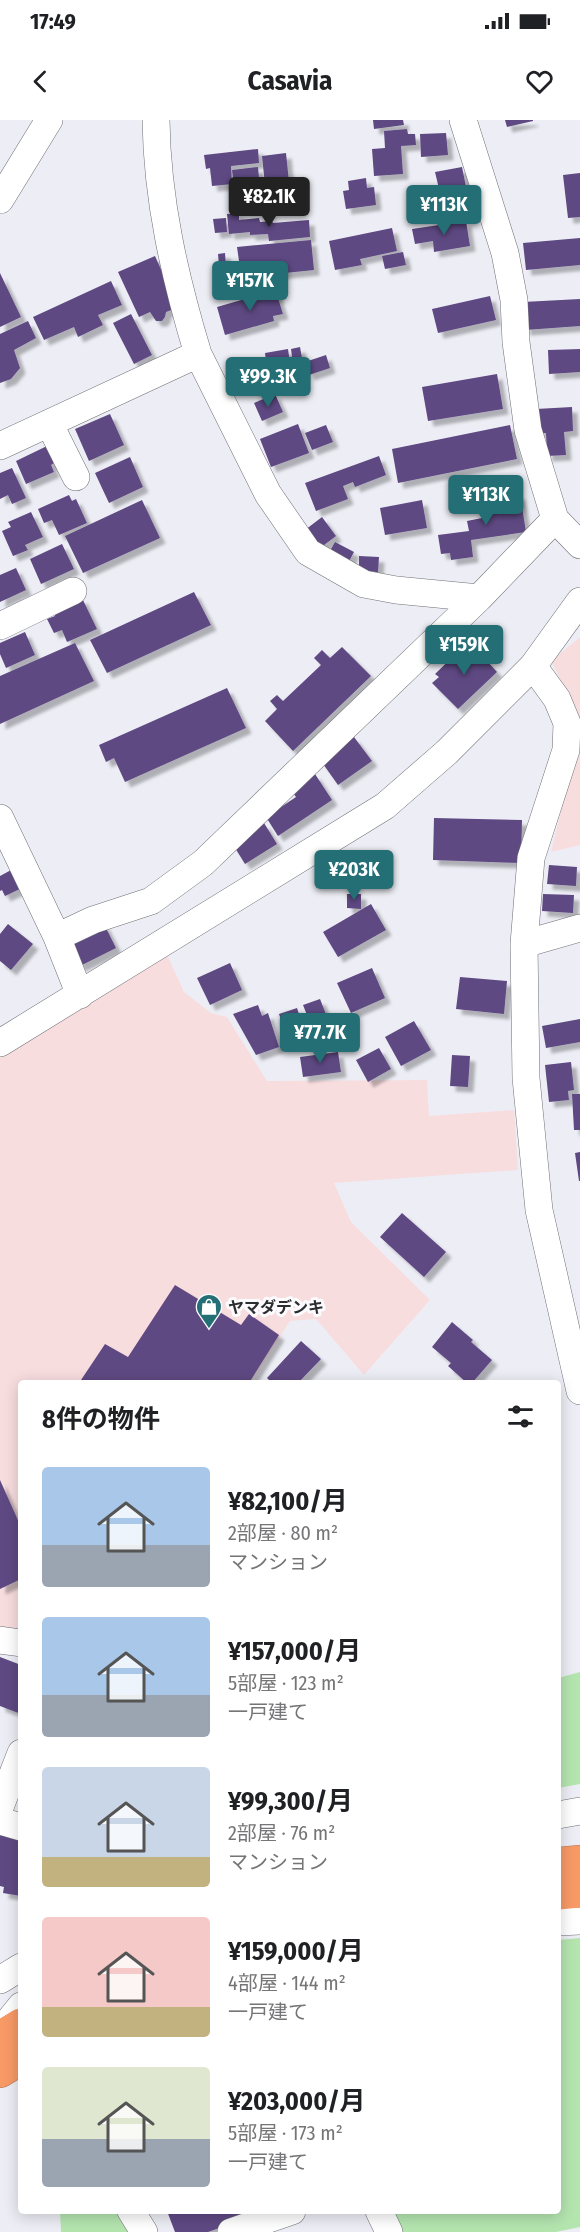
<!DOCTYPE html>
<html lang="ja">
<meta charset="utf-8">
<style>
:root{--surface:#fff;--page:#f6f6f6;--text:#202124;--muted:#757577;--accent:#246e75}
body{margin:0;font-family:"Fira Sans Condensed","Noto Sans JP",sans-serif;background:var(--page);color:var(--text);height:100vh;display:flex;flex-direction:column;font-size:22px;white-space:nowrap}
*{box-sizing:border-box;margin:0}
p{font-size:20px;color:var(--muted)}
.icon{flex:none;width:33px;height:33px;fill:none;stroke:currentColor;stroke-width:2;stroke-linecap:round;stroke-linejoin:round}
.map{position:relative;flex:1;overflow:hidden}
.side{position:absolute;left:18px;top:1260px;width:543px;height:834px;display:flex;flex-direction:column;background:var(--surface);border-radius:6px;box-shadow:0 3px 15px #0003}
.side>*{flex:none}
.price{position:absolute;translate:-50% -51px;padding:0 14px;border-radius:6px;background:var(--accent);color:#fff;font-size:20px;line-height:39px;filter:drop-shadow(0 2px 3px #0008)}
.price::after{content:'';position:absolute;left:50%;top:36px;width:18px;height:14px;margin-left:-9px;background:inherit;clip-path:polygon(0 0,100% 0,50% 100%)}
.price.on{background:#222;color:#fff}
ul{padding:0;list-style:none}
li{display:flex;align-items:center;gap:18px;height:150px;padding:0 24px}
li span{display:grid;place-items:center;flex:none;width:168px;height:120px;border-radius:6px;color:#555}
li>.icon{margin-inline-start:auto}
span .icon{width:72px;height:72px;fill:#fffc;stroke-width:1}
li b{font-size:26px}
h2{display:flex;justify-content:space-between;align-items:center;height:72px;padding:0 24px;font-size:26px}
.status{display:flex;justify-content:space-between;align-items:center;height:42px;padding:0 30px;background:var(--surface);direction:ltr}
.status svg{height:16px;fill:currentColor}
header{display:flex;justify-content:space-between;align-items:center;height:78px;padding:0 24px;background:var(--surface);font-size:27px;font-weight:700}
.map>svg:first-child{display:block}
</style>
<div class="status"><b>17:49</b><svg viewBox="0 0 49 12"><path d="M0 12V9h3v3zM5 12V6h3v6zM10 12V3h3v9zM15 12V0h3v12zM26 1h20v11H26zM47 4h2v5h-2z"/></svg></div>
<header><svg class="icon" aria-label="back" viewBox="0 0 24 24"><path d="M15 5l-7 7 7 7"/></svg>Casavia<svg class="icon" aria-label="heart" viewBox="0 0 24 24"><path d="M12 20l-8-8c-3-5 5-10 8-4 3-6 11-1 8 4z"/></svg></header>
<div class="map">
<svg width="580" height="2112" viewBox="0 0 580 2112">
<defs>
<filter id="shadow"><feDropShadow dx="5.5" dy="5.5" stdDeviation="1.5" flood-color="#0004"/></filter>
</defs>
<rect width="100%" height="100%" fill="#edeef5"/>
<path fill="#f8dddf" d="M580,517V598L551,541Z
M580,613V725L551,732Z
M164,828L184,872L211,893L227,897L267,961L427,960L429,996L514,990L518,1050L334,1063L351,1102L430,1180L364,1255L316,1199L290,1201L250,1263H21V1523L0,1520V923Z"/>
<path fill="#b4e5af" d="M580,1552V1664L558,1668V1558Z
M580,1818V2107L556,2112H395L387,2091H558V1820Z
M60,2091H125L134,2112H61Z"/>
<path fill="#5f4883" filter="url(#shadow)" d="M373,0H403L404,5L374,9Z
M505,0H533V1L507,7Z
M407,9L408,14H415L416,25L401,26L403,54L374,56L372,29L385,28L384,11Z
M446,13L448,35L421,37L420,14Z
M258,29L259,43L231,46L232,64L212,66L210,48L206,49L204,35Z
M286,33L289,62L265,65L262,36Z
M258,47L260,69L235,72L232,50Z
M462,47L466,67L440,73L435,52Z
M580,53V97L568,98L563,55Z
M366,58L367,68L374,67L376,85L346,89L343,71L349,70L348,61Z
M239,93V100L259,98L260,102L272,101L273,103L309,100L310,117L269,121L268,114L250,115V112L229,114L227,94Z
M226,98L227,112L215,113L213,99Z
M466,101L470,126L434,132L433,121L415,124L412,109Z
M392,108L397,131L360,139L362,145L335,150L329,121Z
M580,118V145L526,150L523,123Z
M311,120L314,150L275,154V158L229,162L228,142L239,141L237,127Z
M403,132L406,145L385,149L382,136Z
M225,133L226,146H219L218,134Z
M155,136L175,181L174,189L166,192L165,197L162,201H156L150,192L139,197L118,152Z
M0,153L21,197L0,207Z
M111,161L122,185L98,195L103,205L78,217L74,207L44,220L33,197Z
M274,165L283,194L273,196L274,201L225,215L217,187L266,173L264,168Z
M490,176L496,200L438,213L432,189Z
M580,179V206L525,210L523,182Z
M131,194L152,235L134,244L113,203Z
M28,201L36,218L14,230L20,248L11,259L0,263V214Z
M300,227L304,249L294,251L291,229Z
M288,229L293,264L253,270L248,244L266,241L265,233Z
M580,229V252L549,254L548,230Z
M326,235L330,248L309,255L305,242Z
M497,254L503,289L428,301L422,267Z
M275,274L283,292L262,301L254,283Z
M572,287L573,311L564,312L566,335L547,336L546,313H538L536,289Z
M110,294L124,325L89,341L75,309Z
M298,304L309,333L271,347L260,319Z
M326,305L333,322L312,330L305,313Z
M510,305L517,339L398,363L392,329Z
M47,326L54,343L51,345L54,352L26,364L16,341Z
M379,336L386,355L355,367L353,362L343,366L348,379L316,391L305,363Z
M130,337L143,367L109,383L95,353Z
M12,348L26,378L12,384L8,375L0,379V353Z
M520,374L526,412L471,420L473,437L451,440L450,433L441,434L438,415L469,411L467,401L482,398L479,380Z
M69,375L72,381L76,379L87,403L59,415L52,400L44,403L38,389Z
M142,380L160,418L83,453L65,416Z
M422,380L427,408L385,415L380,388Z
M31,392L43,417L25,425L28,430L13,436L2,411L11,407L8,402Z
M322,397L336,416L320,428L305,410Z
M335,422L354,432L346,447L327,436Z
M62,424L74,449L41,464L30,439Z
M359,436L379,437L378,452L359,451Z
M16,448L26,470L0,482V455Z
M194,472L211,505L107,553L90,520Z
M82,478L97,509L67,522L62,510L54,513L47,499L55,496L53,491Z
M25,512L35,535L6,548L0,534V523Z
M75,523L94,561L0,604V556Z
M472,525L497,552L458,589L432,563L439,557L435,554L464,526L467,529Z
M342,527L371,556L293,631L265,601L277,589L270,581L277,575L283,581L321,545L314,538L322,530L330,538Z
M227,568L246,608L125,662L114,638L106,642L99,625Z
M354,617L372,641L338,665L321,641Z
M315,654L332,680L278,716L266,697L296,677L291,670Z
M434,698L522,700L521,743L433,740Z
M264,703L277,724L245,744L232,723Z
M549,745L577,747L576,766L547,764Z
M13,749L22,768L5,776L2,770L0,771V756Z
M347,774H361V789L347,788Z
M543,774L574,775L573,793L542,791Z
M371,784L386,810L338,837L323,812Z
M8,804L33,824L11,850L0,841V814Z
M104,804L116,828L80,846L68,822Z
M230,843L242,870L210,885L197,858Z
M372,848L385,878L351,893L337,863Z
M460,857L507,861L504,894L456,889Z
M320,879L335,917L318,923L303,885Z
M258,885L262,896L268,893L279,927L256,935L233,894Z
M297,888L306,915L288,921L279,894Z
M580,899V922L546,928L542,906Z
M414,901L431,930L401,946L385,917Z
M379,928L391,949L368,962L356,940Z
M338,932L341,952L303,957L300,937Z
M452,935L470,936L468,967L450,966Z
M571,942L574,970L568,971L569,980L549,982L545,945Z
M572,974H580V1010H574Z
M580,1032V1061H579L575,1033Z
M402,1093L446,1132L424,1157L380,1117Z
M175,1165L241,1205L249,1194L279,1215L249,1263H79L105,1224L128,1237Z
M452,1202L473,1220L471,1222L492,1240L472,1263H467L448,1246L451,1243L432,1227Z
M301,1221L321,1239L298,1263H272L267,1258Z
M0,1360L21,1407V1459L0,1469Z
M0,1537L21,1545V1594L0,1586Z
M0,1713L21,1716V1776L3,1773L4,1767L0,1766Z
M167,2091H267L208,2112H175Z"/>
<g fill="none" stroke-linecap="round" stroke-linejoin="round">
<defs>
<path id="minor" d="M156,0C157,80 175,158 198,234
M463,0L505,133L514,180L516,222L528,310L555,399L580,425
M0,80L49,0
M49,303L76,357
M0,326L198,234L268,374L308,432L364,464L396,470L479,478
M0,506L73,471
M533,546L557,579L567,603L566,630L531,738L524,824L526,958L539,1090L580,1271
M0,698L57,817L80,875
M57,817L93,800L151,781L203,743L479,478L555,399
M524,824L580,808
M0,923L385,686L447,632L533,546L580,481
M0,1520L21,1523
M0,1687L21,1633
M558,1695L580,1691
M0,1701L21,1707
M558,1802L580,1801
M0,1860L21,1847
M0,1912L21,1886
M131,2091L144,2112
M379,2091L389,2112
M231,2112L292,2091"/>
<path id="highway" d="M558,1744L580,1742
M558,1773L580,1771
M0,1918L21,1905
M0,1951L21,1938"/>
</defs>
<use href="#minor" stroke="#6f7076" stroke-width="28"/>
<use href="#highway" stroke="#b07453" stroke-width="34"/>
<use href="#minor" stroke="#fff" stroke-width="27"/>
<use href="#highway" stroke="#f79a66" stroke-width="33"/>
</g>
<defs>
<symbol id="shop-pin" viewBox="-11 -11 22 30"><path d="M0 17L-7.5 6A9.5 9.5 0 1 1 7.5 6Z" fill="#246e75" stroke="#fbfbfe"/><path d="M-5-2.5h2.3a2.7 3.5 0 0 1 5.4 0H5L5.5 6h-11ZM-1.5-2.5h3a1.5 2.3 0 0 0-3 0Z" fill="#fff"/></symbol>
</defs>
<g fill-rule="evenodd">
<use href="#shop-pin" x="194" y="1172" width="30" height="40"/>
</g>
<g text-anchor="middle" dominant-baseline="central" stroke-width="6" stroke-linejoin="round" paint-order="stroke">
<g font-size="16" font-weight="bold" fill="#2c2d2f" stroke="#fbfbfe" text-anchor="start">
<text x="228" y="1187">ヤマダデンキ</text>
</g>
</g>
</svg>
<b class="price on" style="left:269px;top:108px">¥82.1K</b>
<b class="price" style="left:444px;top:116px">¥113K</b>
<b class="price" style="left:250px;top:192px">¥157K</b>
<b class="price" style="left:268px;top:288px">¥99.3K</b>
<b class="price" style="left:486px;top:406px">¥113K</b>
<b class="price" style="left:464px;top:556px">¥159K</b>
<b class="price" style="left:354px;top:781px">¥203K</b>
<b class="price" style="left:320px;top:944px">¥77.7K</b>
<section class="side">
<h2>8件の物件<svg class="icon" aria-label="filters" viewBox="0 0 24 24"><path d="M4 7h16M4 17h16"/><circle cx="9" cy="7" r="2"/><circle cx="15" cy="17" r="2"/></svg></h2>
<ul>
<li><span style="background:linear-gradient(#a9c7e8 65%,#9aa5b1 0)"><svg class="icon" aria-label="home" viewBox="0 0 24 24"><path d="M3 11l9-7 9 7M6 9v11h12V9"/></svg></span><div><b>¥82,100/月</b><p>2部屋 · 80 m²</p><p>マンション</p></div></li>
<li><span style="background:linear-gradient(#a9c7e8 65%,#9aa5b1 0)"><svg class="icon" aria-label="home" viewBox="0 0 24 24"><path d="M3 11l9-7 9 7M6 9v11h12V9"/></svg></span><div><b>¥157,000/月</b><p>5部屋 · 123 m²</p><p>一戸建て</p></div></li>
<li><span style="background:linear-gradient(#c9d6e8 75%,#c2b280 0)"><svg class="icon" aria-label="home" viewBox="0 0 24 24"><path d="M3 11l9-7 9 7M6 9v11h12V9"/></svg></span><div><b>¥99,300/月</b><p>2部屋 · 76 m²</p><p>マンション</p></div></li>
<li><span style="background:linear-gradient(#f6c9c9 75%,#c2b280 0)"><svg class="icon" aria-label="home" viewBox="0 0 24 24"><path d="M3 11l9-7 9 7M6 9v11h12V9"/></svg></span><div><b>¥159,000/月</b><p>4部屋 · 144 m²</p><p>一戸建て</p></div></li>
<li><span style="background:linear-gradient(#dfe7d0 60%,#9aa5b1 0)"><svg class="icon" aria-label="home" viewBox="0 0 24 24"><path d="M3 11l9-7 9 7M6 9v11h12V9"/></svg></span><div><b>¥203,000/月</b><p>5部屋 · 173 m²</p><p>一戸建て</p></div></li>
</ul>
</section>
</div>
